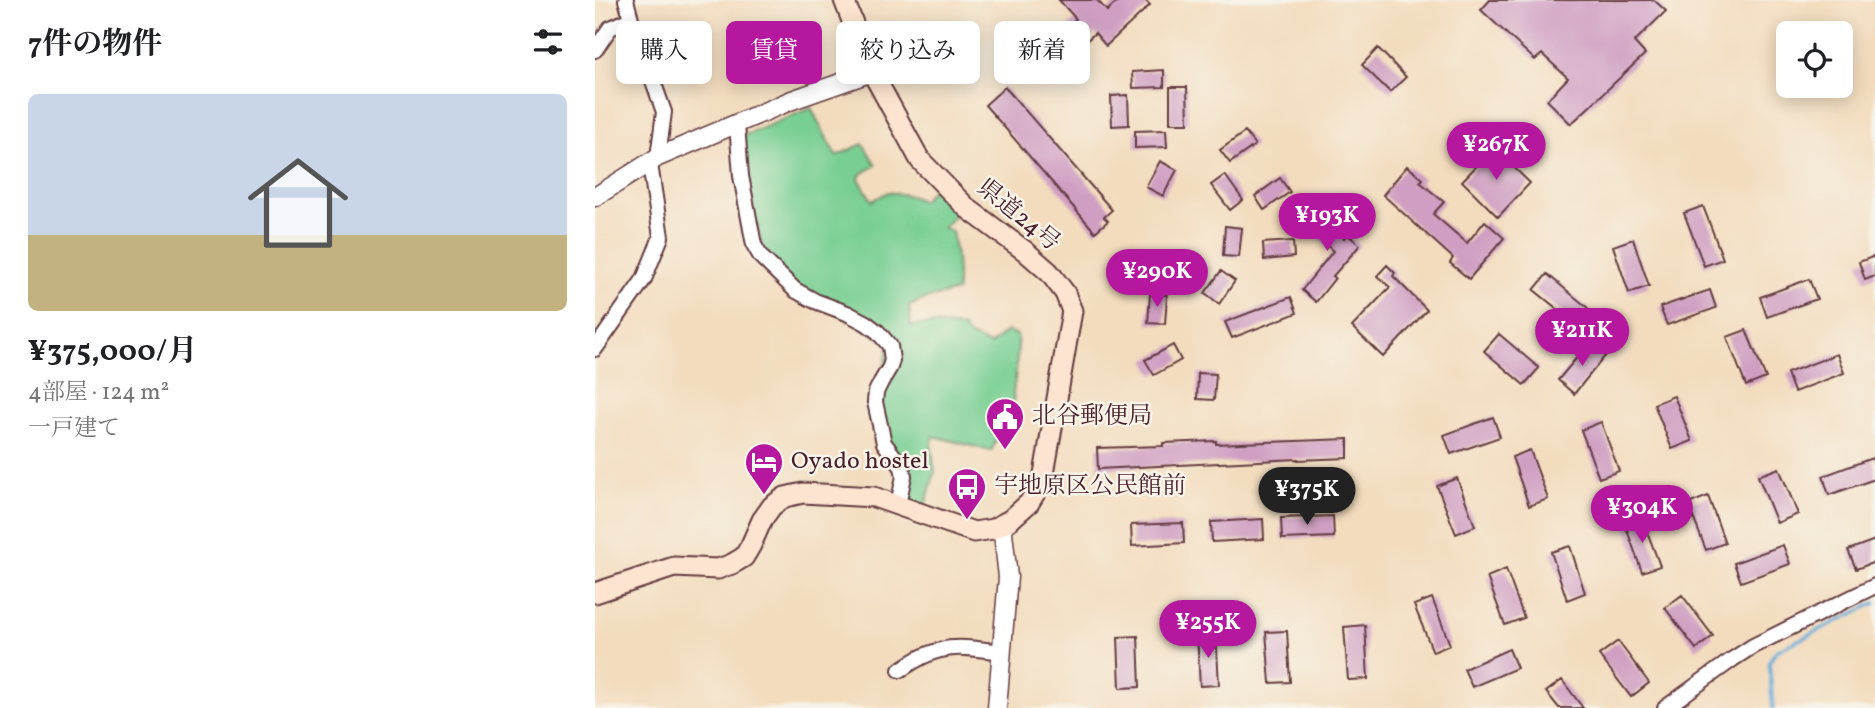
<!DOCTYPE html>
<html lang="ja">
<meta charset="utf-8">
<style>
:root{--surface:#fff;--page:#f2f2f2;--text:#202124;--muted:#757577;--line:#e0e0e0;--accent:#b5179e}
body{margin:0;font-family:Vollkorn,"Noto Serif JP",serif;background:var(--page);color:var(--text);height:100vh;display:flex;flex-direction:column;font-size:26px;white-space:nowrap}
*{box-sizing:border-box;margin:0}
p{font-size:23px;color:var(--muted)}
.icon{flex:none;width:38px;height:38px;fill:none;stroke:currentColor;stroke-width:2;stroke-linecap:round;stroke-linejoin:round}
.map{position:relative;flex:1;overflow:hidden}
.details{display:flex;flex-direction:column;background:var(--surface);width:595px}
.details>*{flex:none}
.banner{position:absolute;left:21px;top:21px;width:665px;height:63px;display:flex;gap:14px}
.fabs{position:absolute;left:1181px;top:21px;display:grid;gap:14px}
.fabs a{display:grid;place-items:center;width:77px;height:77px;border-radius:10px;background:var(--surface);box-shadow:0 4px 18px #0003;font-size:35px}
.price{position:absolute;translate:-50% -60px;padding:0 16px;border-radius:24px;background:var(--accent);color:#fff;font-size:23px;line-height:46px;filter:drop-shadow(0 2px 4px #0008)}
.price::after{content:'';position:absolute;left:50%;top:42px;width:21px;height:16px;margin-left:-10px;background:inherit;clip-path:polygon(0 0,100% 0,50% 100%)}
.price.active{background:#222;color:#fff}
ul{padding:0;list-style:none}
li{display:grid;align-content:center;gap:14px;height:371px;padding:0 28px}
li+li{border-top:2px solid var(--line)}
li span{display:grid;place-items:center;height:217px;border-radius:10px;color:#555}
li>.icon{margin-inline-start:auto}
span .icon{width:126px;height:126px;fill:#fffc;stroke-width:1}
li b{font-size:30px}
h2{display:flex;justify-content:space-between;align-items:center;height:84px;padding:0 28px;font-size:30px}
.chip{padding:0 24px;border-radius:10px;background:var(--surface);box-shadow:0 4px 18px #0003;font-size:24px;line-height:63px}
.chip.active{background:var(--accent);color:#fff}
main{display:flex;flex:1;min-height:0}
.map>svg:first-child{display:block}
</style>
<main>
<section class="details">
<h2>7件の物件<svg class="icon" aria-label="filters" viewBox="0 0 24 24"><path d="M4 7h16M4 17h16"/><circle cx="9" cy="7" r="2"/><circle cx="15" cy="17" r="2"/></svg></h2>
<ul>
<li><span style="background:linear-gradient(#c9d6e8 65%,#c2b280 0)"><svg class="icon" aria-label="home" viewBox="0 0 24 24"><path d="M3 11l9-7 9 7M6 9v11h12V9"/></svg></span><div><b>¥375,000/月</b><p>4部屋 · 124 m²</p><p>一戸建て</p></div></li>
</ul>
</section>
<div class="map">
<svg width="1280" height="708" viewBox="0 0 1280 708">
<rect width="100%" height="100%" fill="#f7f3e8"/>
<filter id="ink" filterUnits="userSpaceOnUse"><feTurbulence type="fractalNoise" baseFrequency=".0143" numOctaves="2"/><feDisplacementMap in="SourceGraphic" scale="14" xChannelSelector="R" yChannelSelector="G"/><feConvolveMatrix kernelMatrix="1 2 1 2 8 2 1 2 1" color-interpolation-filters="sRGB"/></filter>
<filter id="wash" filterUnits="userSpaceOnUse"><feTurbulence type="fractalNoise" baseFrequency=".00686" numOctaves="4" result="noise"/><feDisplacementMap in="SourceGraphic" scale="28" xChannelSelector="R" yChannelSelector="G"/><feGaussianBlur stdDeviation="1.57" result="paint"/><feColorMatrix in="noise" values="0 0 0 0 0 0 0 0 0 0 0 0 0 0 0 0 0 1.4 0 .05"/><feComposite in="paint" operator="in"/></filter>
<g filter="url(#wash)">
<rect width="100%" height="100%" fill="#f3dcbd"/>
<path fill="#78cf93" stroke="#61775f" stroke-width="2" d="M216,108L241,156L268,144L281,165L265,175L264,179L277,201L293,192L316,196L327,201L344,182L367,207L348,228L357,231L362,264V291L330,299L314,306L316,326L338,324L367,327L373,335L395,345L412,331L422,335L423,344L421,372L418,393L420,417L410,442L401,440L396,451L339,436L336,445L340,472L328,513L303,505L309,479L282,408L294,343L213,297L170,255L160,218L151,175L148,136Z"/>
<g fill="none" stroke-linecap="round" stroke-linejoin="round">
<path stroke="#63addb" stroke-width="3.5" d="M1178,708L1174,662L1181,651L1280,603"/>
</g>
<g id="blocks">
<path fill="#cf9ec2" d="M464,0H502L512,11L524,0H550L555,5L511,46L500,33L479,52L464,35L481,19Z
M895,0H1059L1071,11L1039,42L1050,54L976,124L952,100L973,78L947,54L940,60L886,10Z
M783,48L811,77L795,92L767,65Z
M569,70V87L538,88L537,72Z
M410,87L517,210L509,217L513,221L500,232L390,105Z
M575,87H592L593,123H575Z
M533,95L534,125L517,126L516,96Z
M571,130L572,147L540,148V131Z
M650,132L660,145L635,163L625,150Z
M899,148L935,183L903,217L867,181Z
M565,161L582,170L568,196L551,187Z
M812,166L828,179L825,182L849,202L838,214L872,243L890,221L909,238L874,279L855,263L858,258L788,195Z
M630,175L648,200L635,210L616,185Z
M685,178L695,192L669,210L660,196Z
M714,206L749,238L752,234L765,245L738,276L740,278L721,302L707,290L738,251L703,219Z
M1108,206L1128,259L1109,266L1089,213Z
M630,226L647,228L644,257L628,256Z
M1038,239L1054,286L1034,293L1018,246Z
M698,241L699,257L669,260L668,243Z
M1280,256V276L1270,280L1264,262Z
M792,265L800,273L798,276L832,310L788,357L757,327L795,287L782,276Z
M626,271L640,281L624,304L610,293Z
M952,274L993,308L980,323L939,290Z
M1214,279L1222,299L1172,317L1165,297Z
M1115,290L1121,308L1072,325L1065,307Z
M555,294L572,295L570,324L553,323Z
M696,297L702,313L637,338L630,322Z
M1151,330L1171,378L1151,386L1132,337Z
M904,334L944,368L929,385L889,351Z
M995,342L1011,355L979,394L963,380Z
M578,345L586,360L559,375L550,360Z
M1242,354L1249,373L1199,392L1192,373Z
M603,373L621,374L619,400L602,399Z
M1079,396L1097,441L1077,449L1059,404Z
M898,417L905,437L856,454L849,435Z
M1006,422L1024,471L1004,478L986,430Z
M753,439V458L703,460V459L503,469L502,448L568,446V443L621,441V444Z
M935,450L953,499L934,506L917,457Z
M1277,458L1280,468V479L1234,495L1228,476Z
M1184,468L1203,514L1182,523L1163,476Z
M862,478L880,526L861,534L842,486Z
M1113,496L1130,543L1111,550L1093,504Z
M738,516L739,537L687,539L686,518Z
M1047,518L1065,566L1047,572L1030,524Z
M668,519L669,539L617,542L616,522Z
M588,523L589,543L537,546L536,525Z
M1280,540V562L1261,569L1253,550Z
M1188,545L1195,564L1146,582L1139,563Z
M975,546L990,593L972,600L956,552Z
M911,569L929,618L910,625L892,577Z
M1087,595L1118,636L1101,649L1070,608Z
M837,598L855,645L838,652L819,605Z
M770,625L773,679L753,680L749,627Z
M692,631L695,682L675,683L671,632Z
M621,633L624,685L605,686L602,634Z
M543,636L545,687L525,688L523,637Z
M1023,641L1054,683L1036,697L1004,655Z
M914,649L922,668L877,687L869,669Z
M967,680L988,708H964L951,692Z"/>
</g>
</g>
<g filter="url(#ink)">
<use href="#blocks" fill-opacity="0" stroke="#633b41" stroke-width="2"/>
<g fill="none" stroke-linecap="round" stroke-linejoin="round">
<defs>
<path id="minor" d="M31,0L36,19L69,112L63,157
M0,50L15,28L36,19
M142,124L146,176L159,245L166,257L200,290L220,301L252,313L271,323L283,332L295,346L297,360L295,367L286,382L281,392L280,402L289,443L307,467L309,476L303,505
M0,349L49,279L66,237L55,164
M305,670C318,662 331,653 346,650C365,645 388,650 408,652
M1070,708L1138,659L1158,646L1280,586"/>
<path id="tertiary" d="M0,197L63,157L197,100L277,72
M402,708L413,577L407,524"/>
<path id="secondary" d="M0,593L79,567L123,569L137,564L149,557L156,545L167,520L177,506L190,497L208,493L279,497L379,532L398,529L415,520L434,503L448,480L477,311L470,293L454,272L430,251L372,208L325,160L277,72L249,0"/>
</defs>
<use href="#minor" stroke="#633b41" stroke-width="18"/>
<use href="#tertiary" stroke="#633b41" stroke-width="21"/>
<use href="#secondary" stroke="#633b41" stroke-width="23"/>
<use href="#minor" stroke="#fff" stroke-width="14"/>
<use href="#tertiary" stroke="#fff" stroke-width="18"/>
<use href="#secondary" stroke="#fde4d0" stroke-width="19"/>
</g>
</g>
<defs>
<symbol id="civic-pin" viewBox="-11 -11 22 30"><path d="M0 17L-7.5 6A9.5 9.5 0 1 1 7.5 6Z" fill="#b5179e" stroke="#f7f3e8"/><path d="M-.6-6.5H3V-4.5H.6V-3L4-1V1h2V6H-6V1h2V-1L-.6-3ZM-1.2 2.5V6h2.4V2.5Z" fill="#fff"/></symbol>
<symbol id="hotel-pin" viewBox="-11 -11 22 30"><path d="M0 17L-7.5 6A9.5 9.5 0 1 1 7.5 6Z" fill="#b5179e" stroke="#f7f3e8"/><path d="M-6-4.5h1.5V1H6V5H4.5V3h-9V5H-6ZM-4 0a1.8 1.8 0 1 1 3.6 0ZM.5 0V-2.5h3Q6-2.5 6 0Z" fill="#fff"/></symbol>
<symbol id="bus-pin" viewBox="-11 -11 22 30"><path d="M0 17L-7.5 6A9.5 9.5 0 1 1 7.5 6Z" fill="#b5179e" stroke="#f7f3e8"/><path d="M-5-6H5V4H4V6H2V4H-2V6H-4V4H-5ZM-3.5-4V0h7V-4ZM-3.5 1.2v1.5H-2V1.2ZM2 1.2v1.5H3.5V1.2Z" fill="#fff"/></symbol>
</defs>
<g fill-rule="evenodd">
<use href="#civic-pin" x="388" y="395" width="44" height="60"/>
<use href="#hotel-pin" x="147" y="440" width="44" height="60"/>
<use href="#bus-pin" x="350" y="465" width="44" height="60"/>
</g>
<g text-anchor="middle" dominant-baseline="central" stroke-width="5" stroke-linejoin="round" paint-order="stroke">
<g font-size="24" fill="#4a1f2b" stroke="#f7f3e8">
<text transform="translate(423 216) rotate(39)">県道24号</text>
</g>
<g font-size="24" fill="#4a1f2b" stroke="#f7f3e8" text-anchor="start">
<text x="437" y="417">北谷郵便局</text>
<text x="196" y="462">Oyado hostel</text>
<text x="399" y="487">宇地原区公民館前</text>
</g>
</g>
</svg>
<div class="fabs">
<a><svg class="icon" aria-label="locate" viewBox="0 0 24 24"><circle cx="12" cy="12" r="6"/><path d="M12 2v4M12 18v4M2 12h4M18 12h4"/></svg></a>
</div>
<b class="price" style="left:901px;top:182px">¥267K</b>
<b class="price" style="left:732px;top:253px">¥193K</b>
<b class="price" style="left:562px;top:309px">¥290K</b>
<b class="price" style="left:987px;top:368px">¥211K</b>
<b class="price active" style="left:712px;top:527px">¥375K</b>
<b class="price" style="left:1047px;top:545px">¥304K</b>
<b class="price" style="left:613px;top:660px">¥255K</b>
<div class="banner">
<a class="chip">購入</a>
<a class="chip active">賃貸</a>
<a class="chip">絞り込み</a>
<a class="chip">新着</a>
</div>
</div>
</main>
